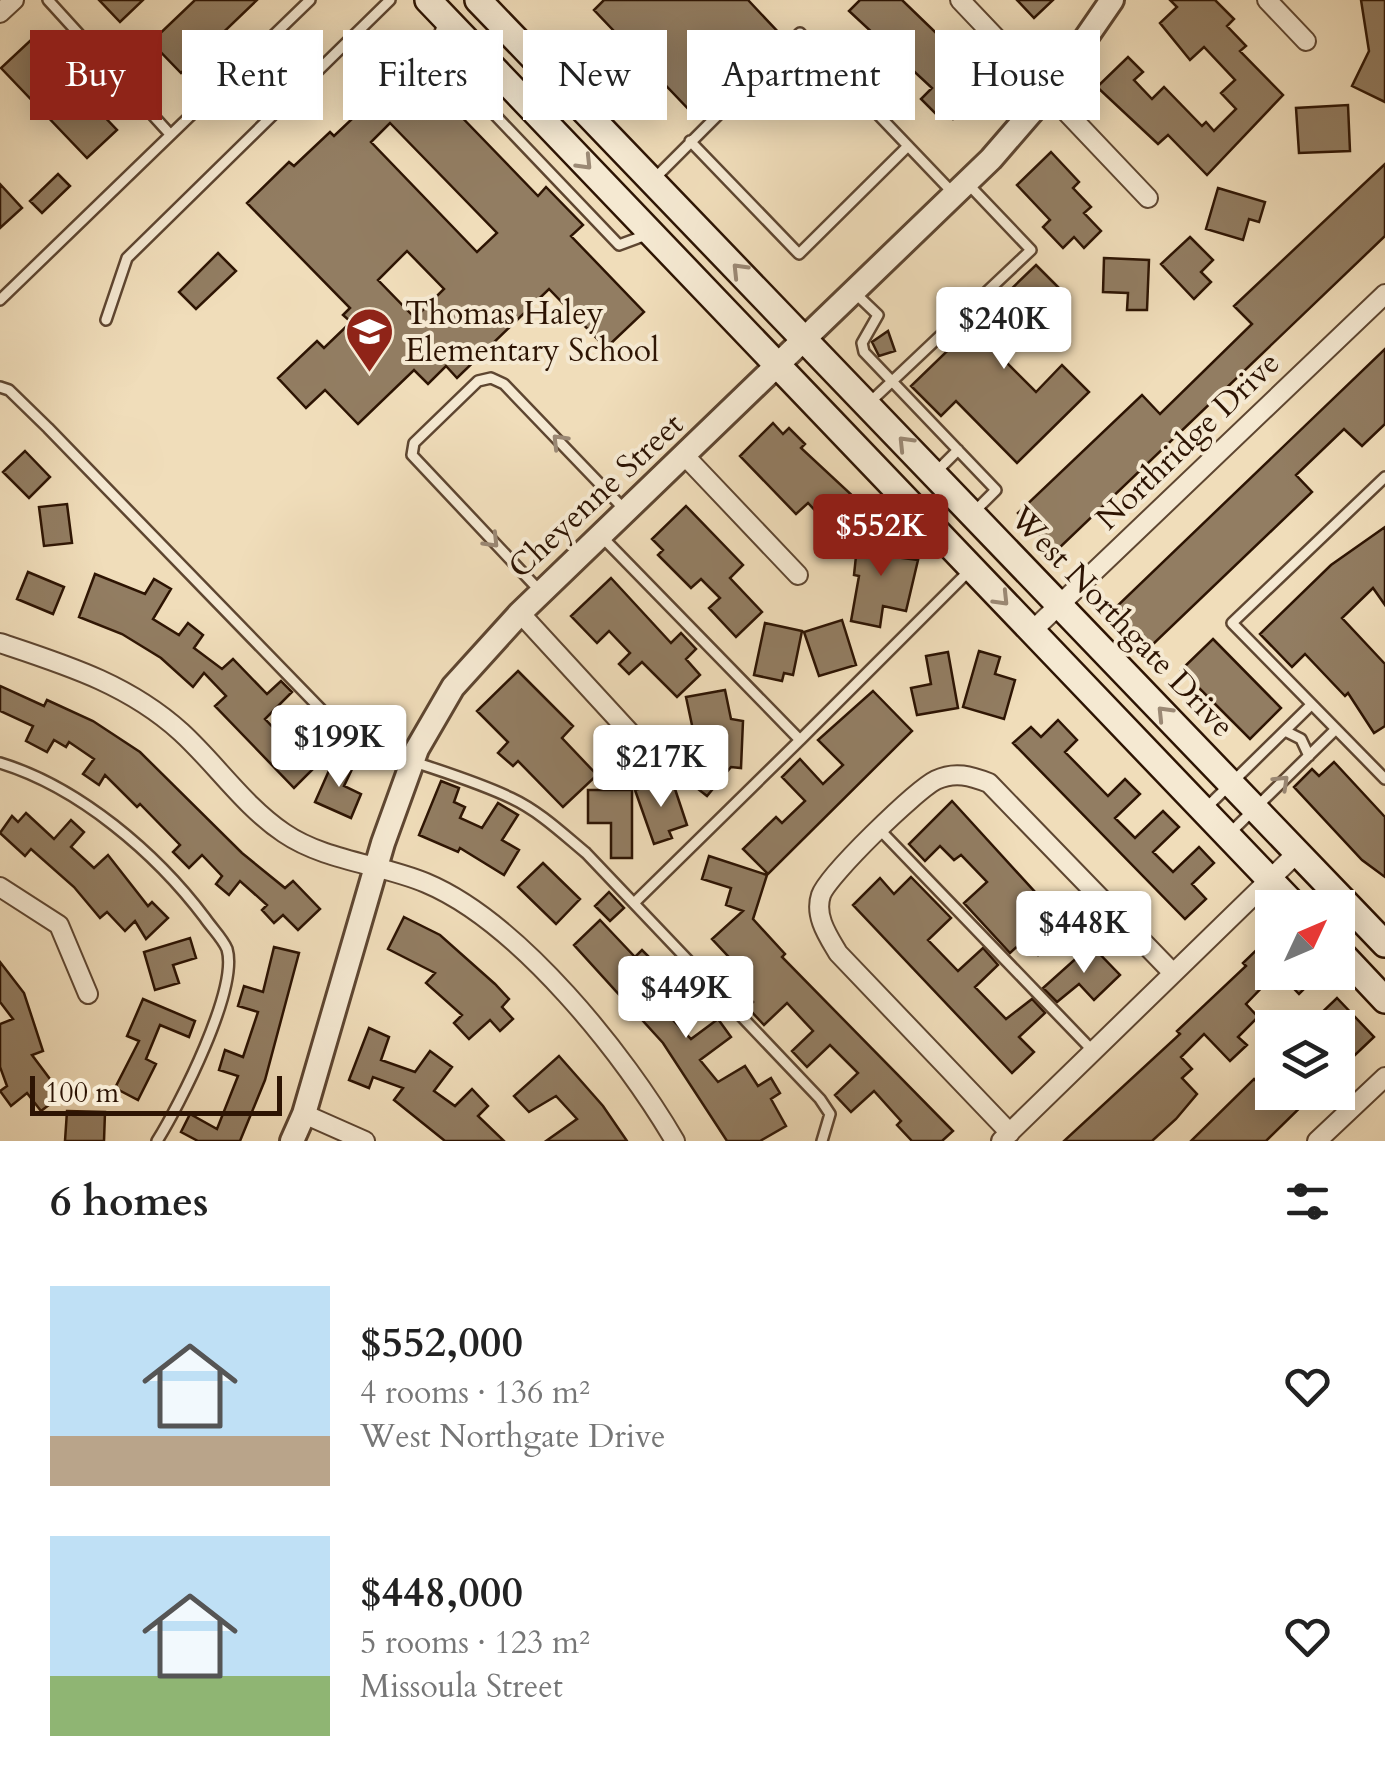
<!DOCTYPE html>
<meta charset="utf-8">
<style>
:root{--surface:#fff;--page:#f6f6f6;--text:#222;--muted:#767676;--accent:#8f2418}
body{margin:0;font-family:Cardo,serif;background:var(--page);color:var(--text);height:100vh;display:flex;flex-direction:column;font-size:38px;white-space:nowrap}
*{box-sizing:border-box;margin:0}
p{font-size:32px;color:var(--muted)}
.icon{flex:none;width:55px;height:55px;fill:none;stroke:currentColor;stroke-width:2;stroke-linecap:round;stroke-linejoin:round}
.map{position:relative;height:1141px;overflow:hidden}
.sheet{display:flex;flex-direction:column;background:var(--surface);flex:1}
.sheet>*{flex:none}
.top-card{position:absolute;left:30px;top:30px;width:1325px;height:90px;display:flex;gap:20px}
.needle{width:65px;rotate:46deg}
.controls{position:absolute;left:1255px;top:890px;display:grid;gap:20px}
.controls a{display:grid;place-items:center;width:100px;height:100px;border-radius:0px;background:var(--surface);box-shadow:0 5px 25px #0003;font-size:50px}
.scale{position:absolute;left:30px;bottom:25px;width:252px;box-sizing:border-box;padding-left:10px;border:5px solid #2d1403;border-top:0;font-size:28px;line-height:35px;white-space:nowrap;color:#2d1403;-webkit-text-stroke:8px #f5e9d2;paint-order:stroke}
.price{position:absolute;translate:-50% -85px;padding:0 22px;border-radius:10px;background:#fff;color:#222;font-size:32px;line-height:65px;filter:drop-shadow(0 2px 5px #0008)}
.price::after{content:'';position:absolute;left:50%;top:60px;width:30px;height:22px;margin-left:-15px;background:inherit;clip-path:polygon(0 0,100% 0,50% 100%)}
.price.active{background:var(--accent);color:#fff}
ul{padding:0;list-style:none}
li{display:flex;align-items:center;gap:30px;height:250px;padding:0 50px}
li span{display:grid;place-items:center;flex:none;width:280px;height:200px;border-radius:0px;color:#555}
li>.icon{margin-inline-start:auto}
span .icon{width:120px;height:120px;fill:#fffc;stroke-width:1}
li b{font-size:42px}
h2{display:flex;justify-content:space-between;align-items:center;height:120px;padding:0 50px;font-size:42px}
.tag{padding:0 35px;border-radius:0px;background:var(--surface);box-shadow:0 5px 25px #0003;font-size:35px;line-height:90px}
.tag.active{background:var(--accent);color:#fff}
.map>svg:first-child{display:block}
</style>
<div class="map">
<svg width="1385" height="1141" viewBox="0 0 1385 1141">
<rect width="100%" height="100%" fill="#f0ddba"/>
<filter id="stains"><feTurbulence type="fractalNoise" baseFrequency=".002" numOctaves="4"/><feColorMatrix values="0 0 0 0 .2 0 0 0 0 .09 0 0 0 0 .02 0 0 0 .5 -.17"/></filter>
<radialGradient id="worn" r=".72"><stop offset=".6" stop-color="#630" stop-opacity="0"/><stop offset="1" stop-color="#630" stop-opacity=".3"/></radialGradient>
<path fill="#927d62" stroke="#2d1403" stroke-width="2.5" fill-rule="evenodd" d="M99,0H143L120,22Z
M195,0H257L181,73L151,42Z
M604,0H748L780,34L694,115L594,10Z
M860,0H902L989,84L953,119L942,108L936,114L921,99L932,88L849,11Z
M1017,0H1053L1034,18Z
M1170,0H1215L1234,19L1227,26L1246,46L1240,51L1283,95L1207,175L1168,135L1158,144L1097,87L1128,57L1143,72L1134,80L1152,99L1164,87L1202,126L1206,122L1214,131L1236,109L1221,93L1235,80L1204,47L1190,60L1160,23L1177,7Z
M1361,0H1385V102L1352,86L1369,51Z
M31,40L117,130L87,158L1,68Z
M418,72L538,196L546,187L583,225L571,236L644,312L606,348L549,289L457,378L446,366L428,384L414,370L358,424L325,390L306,408L278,378L317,341L324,348L351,322L343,315L350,308L247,203L289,162L294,166L330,132L334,136L372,100L376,104L397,84L401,88ZM390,123L497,233L477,252L371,142ZM407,251L444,289L415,318L378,280Z
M1348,105L1350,151L1299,153L1296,108Z
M1051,152L1079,182L1073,188L1091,207L1084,213L1101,231L1084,248L1074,237L1063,248L1043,227L1050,220L1017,185Z
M1385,164V236L1055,552L1018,513L1142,395L1160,414L1252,324L1234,306Z
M58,174L70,186L42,213L30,201Z
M0,184L22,208L0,228Z
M1218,188L1265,202L1259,222L1249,219L1243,240L1206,229Z
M1190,237L1213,260L1201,272L1211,282L1194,299L1161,264Z
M218,253L236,271L196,309L179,292Z
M1104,258L1149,260L1147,310H1127L1128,293L1103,292Z
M1036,265L1066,295L1002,358L1036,392L1062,365L1089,392L1017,463L956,401L941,416L911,386Z
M888,331L895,351L879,356L872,342Z
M1385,349V424L1362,446L1344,429L1296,475L1312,492L1148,649L1112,611Z
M773,423L783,434L789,428L805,444L801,448L871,513L849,534L832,516L826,522L808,503L796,514L740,456Z
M25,451L50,477L29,498L3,472Z
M67,504L72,543L44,546L39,507Z
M686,506L743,565L730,578L762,612L736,637L709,608L720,598L701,579L691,588L658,555L663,550L652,539Z
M1385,527V605L1373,588L1342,618L1385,664V726L1374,733L1348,693L1345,696L1305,654L1292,667L1260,634L1331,565Z
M858,537L904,542L902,558L918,560L906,611L883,606L880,627L851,621L859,576L854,575Z
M28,572L64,587L53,614L17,599Z
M95,574L145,594L154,579L171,589L153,619L179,635L188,623L203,635L194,648L222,669L233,659L267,694L281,681L292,692L265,719L286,741L302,727L316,741L302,754L315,767L294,788L215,706L226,696L204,673L193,687L161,658L122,634L79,617Z
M611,578L671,643L681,633L696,649L686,659L700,675L677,697L642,662L629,674L619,664L630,653L609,631L597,643L571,616Z
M842,620L856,665L819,676L804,632Z
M765,623L802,631L793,675L784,673L782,681L754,675Z
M1213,639L1281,708L1250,739L1181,670Z
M979,651L1000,657L995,674L1015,680L1004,719L963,707Z
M948,652L958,708L917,715L911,688L931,684L926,656Z
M518,671L573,726L562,738L597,775L563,807L518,761L513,766L498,753L508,742L477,711Z
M0,686L44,706L47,700L93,721L140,752L242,853L285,888L293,881L320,909L298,930L283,915L274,923L262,910L267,905L240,881L229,895L216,884L222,876L202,855L189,868L173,852L180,845L140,804L137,807L105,775L99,785L83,774L94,759L69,742L66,747L54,740L47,752L26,741L33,726L0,711Z
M725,690L731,719L743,721L741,768L731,767L707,796L675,771L696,744L686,697Z
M873,691L912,731L768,874L743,849L776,817L782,823L805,801L782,777L800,759L823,784L843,765L818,740Z
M1058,720L1077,740L1065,752L1108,796L1125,779L1140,794L1115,818L1135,838L1163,811L1179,827L1153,852L1173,872L1199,847L1214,863L1192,884L1206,899L1185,919L1013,743L1031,727L1041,737Z
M335,757L354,765L344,786L361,794L351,818L315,802Z
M1334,762L1385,817V877L1362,860L1294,787L1312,769L1319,776Z
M672,780L687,825L669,831L672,838L654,844L635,790Z
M441,781L459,788L454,802L465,807L460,818L482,828L498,803L518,815L502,840L519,850L504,875L460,848L458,852L419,835Z
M588,790H632V858H611V823H588Z
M952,801L1067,927L1038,955L1023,941L1010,953L964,903L987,882L961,855L954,860L940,846L925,861L909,844Z
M26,813L54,839L71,820L84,832L71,847L94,868L108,855L148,906L152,902L168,918L146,939L135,921L125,931L107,912L100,918L74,887L31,849L25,856L0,833L12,816L18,822Z
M709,856L767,875L753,919L785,954L782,957L953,1131L942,1141H912L897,1125L901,1121L874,1091L851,1112L835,1095L858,1073L830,1045L807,1067L792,1051L813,1031L787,1003L764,1025L748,1008L753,1002L731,977L740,969L712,939L743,911L726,905L731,888L702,879Z
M543,863L580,899L556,924L518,887Z
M911,877L951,918L928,940L958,971L983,948L998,965L975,987L1006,1019L1032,999L1045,1013L1019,1037L1034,1052L1012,1073L853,905L880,878L894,894Z
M609,892L624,908L610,921L595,906Z
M404,917L440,935L495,984L509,999L502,1007L513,1019L500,1031L490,1020L469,1039L454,1023L462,1015L426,983L435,973L388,949Z
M600,920L635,957L642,950L657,965L640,981L659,1001L682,980L698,998L673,1020L691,1039L718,1019L731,1037L700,1060L718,1082L745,1066L758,1086L771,1078L780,1093L771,1099L786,1126L760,1141H727L663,1043L574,945Z
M1272,935V977L1246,1004L1258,1017L1238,1037L1247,1045L1230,1061L1204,1034L1181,1057L1192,1069L1182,1078L1197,1094L1176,1119L1152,1141H1064L1180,1034L1177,1031L1246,966L1243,963Z
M190,938L196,958L173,965L179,983L155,990L144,952Z
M1091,945L1120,975L1094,1000L1079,984L1057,1002L1043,988Z
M274,947L299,953L265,1080L240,1141H198L181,1132L190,1114L217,1129L238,1076L219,1070L225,1050L243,1057L258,1012L238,1006L244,986L263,992Z
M0,962L24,993L43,1051L32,1055L62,1095L41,1111L27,1093L11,1106L0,1091L7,1086L0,1067V1024L13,1019L0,1002Z
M1278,972H1321L1299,994Z
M1337,998L1374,1037L1338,1071V1028H1321L1314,1020Z
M143,999L195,1021L189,1037L160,1025L146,1059L156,1064L138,1100L115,1088L139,1041L127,1036Z
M369,1028L389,1037L381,1060L415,1072L430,1051L452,1067L434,1091L455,1106L472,1089L488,1106L478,1116L504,1141H445L394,1100L403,1088L373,1077L369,1088L349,1080Z
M559,1056L603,1106L627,1141H546L577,1119L556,1096L529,1112L514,1096Z
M1254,1079L1264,1090L1272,1081V1092H1316L1266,1141H1191Z
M67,1111L105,1112L104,1141H65Z"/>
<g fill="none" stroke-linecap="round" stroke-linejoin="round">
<defs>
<path id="service" d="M48,0L169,133
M444,20L434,51L619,245L646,235
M690,141L799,254L908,146
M653,180L800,33L953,193
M855,293L878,315L862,343L864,352L996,490L973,513
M0,300L310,0
M106,320L127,258L390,0
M0,387L9,390L48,428L344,733C397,761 457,772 511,798C539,811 562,833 586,853L820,1099L830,1114L822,1141
M868,404L1031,250L969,185
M935,473L958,450
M1385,477L1232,623L1385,779
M603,538L800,740L634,903
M540,591L412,455L414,443L478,381L491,378L504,384L625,510
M1285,731L1301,739L1309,756
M800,740L971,569
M0,763C79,787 156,853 205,918C211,927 223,939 227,949C239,989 179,1106 157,1141
M1206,808L1311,705
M880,830L1093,1051
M1230,833L1336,729"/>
<path id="minor" d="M960,0L1148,198
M1267,0L1306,41
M0,13L14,0
M685,456L798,575
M520,613L634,737
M1032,631L1385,294
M0,643C66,665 128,684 181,732C216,764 244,806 284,833C325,861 381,864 426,883C519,922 625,1055 675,1141
M0,887L59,925L88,994
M304,1114L365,1141
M1010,1133L838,953C828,936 814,916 821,895C828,875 916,790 936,780C955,771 971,776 989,783L1173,973
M1001,1141L1297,853
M1317,1141L1385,1077"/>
<path id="tertiary" d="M292,1141L304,1114L383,843L417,749L453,687L520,613L991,159L1048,93L1112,0"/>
<path id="secondary" d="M428,0L1297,908
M478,0L1385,944
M1338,950L1385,1000"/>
</defs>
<use href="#service" stroke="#5e4631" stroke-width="14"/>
<use href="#minor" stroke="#5e4631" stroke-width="22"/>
<use href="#tertiary" stroke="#5e4631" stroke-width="28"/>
<use href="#secondary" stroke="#2d1403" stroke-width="30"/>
<use href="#service" stroke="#f5e9d2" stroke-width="9"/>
<use href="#minor" stroke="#f5e9d2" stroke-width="18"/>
<use href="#tertiary" stroke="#f5e9d2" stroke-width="22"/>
<use href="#secondary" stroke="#f5e9d2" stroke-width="25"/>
</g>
<defs><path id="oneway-chevron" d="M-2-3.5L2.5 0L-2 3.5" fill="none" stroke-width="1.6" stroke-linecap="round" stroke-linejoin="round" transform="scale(2.5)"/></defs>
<g stroke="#9b8975">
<use href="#oneway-chevron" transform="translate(585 163) rotate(46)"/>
<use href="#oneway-chevron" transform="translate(739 270) rotate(-134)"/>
<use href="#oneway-chevron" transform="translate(559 441) rotate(-134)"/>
<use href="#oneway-chevron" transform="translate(905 443) rotate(-134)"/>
<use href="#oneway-chevron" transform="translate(492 541) rotate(46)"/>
<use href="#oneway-chevron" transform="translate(1002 599) rotate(46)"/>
<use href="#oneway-chevron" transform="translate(1164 713) rotate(-134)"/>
<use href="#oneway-chevron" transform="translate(1282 782) rotate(-44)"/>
</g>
<defs>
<symbol id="school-pin" viewBox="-11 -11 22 30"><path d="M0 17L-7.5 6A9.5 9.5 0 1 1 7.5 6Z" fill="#8f2418" stroke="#f5e9d2"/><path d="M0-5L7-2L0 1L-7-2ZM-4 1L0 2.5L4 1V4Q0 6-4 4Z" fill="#fff"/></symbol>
</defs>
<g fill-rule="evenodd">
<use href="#school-pin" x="342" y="304" width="55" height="75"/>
</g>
<g text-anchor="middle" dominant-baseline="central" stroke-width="8" stroke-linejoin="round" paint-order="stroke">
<g font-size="32" fill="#2d1403" stroke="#f5e9d2" text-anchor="start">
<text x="405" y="314">Thomas Haley<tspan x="405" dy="37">Elementary School</tspan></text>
</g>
<g font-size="32" fill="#2d1403" stroke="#f5e9d2">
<text transform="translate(1188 441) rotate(-44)">Northridge Drive</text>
<text transform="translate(596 496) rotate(-43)">Cheyenne Street</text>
<text transform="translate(1122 622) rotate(46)">West Northgate Drive</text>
</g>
</g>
<rect width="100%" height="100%" filter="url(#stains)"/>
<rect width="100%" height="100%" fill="url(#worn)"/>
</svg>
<div class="controls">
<a><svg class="needle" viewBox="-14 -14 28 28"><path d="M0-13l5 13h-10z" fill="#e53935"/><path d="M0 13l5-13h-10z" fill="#767676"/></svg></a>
<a><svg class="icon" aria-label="layers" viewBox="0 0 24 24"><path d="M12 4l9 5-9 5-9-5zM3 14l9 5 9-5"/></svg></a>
</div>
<div class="scale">100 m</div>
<b class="price" style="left:1004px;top:372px">$240K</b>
<b class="price active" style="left:881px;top:579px">$552K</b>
<b class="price" style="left:339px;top:790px">$199K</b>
<b class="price" style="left:661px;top:810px">$217K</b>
<b class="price" style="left:1084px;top:976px">$448K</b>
<b class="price" style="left:686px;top:1041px">$449K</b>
<div class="top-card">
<a class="tag active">Buy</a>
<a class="tag">Rent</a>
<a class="tag">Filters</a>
<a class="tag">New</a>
<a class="tag">Apartment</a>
<a class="tag">House</a>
</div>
</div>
<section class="sheet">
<h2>6 homes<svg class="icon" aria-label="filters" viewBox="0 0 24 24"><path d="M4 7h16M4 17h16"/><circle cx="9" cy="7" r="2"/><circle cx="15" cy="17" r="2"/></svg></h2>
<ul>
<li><span style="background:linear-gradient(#bfe0f5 75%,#b9a48a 0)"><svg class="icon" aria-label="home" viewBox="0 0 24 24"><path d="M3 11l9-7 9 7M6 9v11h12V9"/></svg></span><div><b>$552,000</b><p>4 rooms · 136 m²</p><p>West Northgate Drive</p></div><svg class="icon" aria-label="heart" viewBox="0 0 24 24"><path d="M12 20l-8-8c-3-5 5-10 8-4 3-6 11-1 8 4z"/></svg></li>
<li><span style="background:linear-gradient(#bfe0f5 70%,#8fb573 0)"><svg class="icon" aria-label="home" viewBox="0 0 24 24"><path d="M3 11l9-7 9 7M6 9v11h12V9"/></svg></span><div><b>$448,000</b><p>5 rooms · 123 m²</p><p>Missoula Street</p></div><svg class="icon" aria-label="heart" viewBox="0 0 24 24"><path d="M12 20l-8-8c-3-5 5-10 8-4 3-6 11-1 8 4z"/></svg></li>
</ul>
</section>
